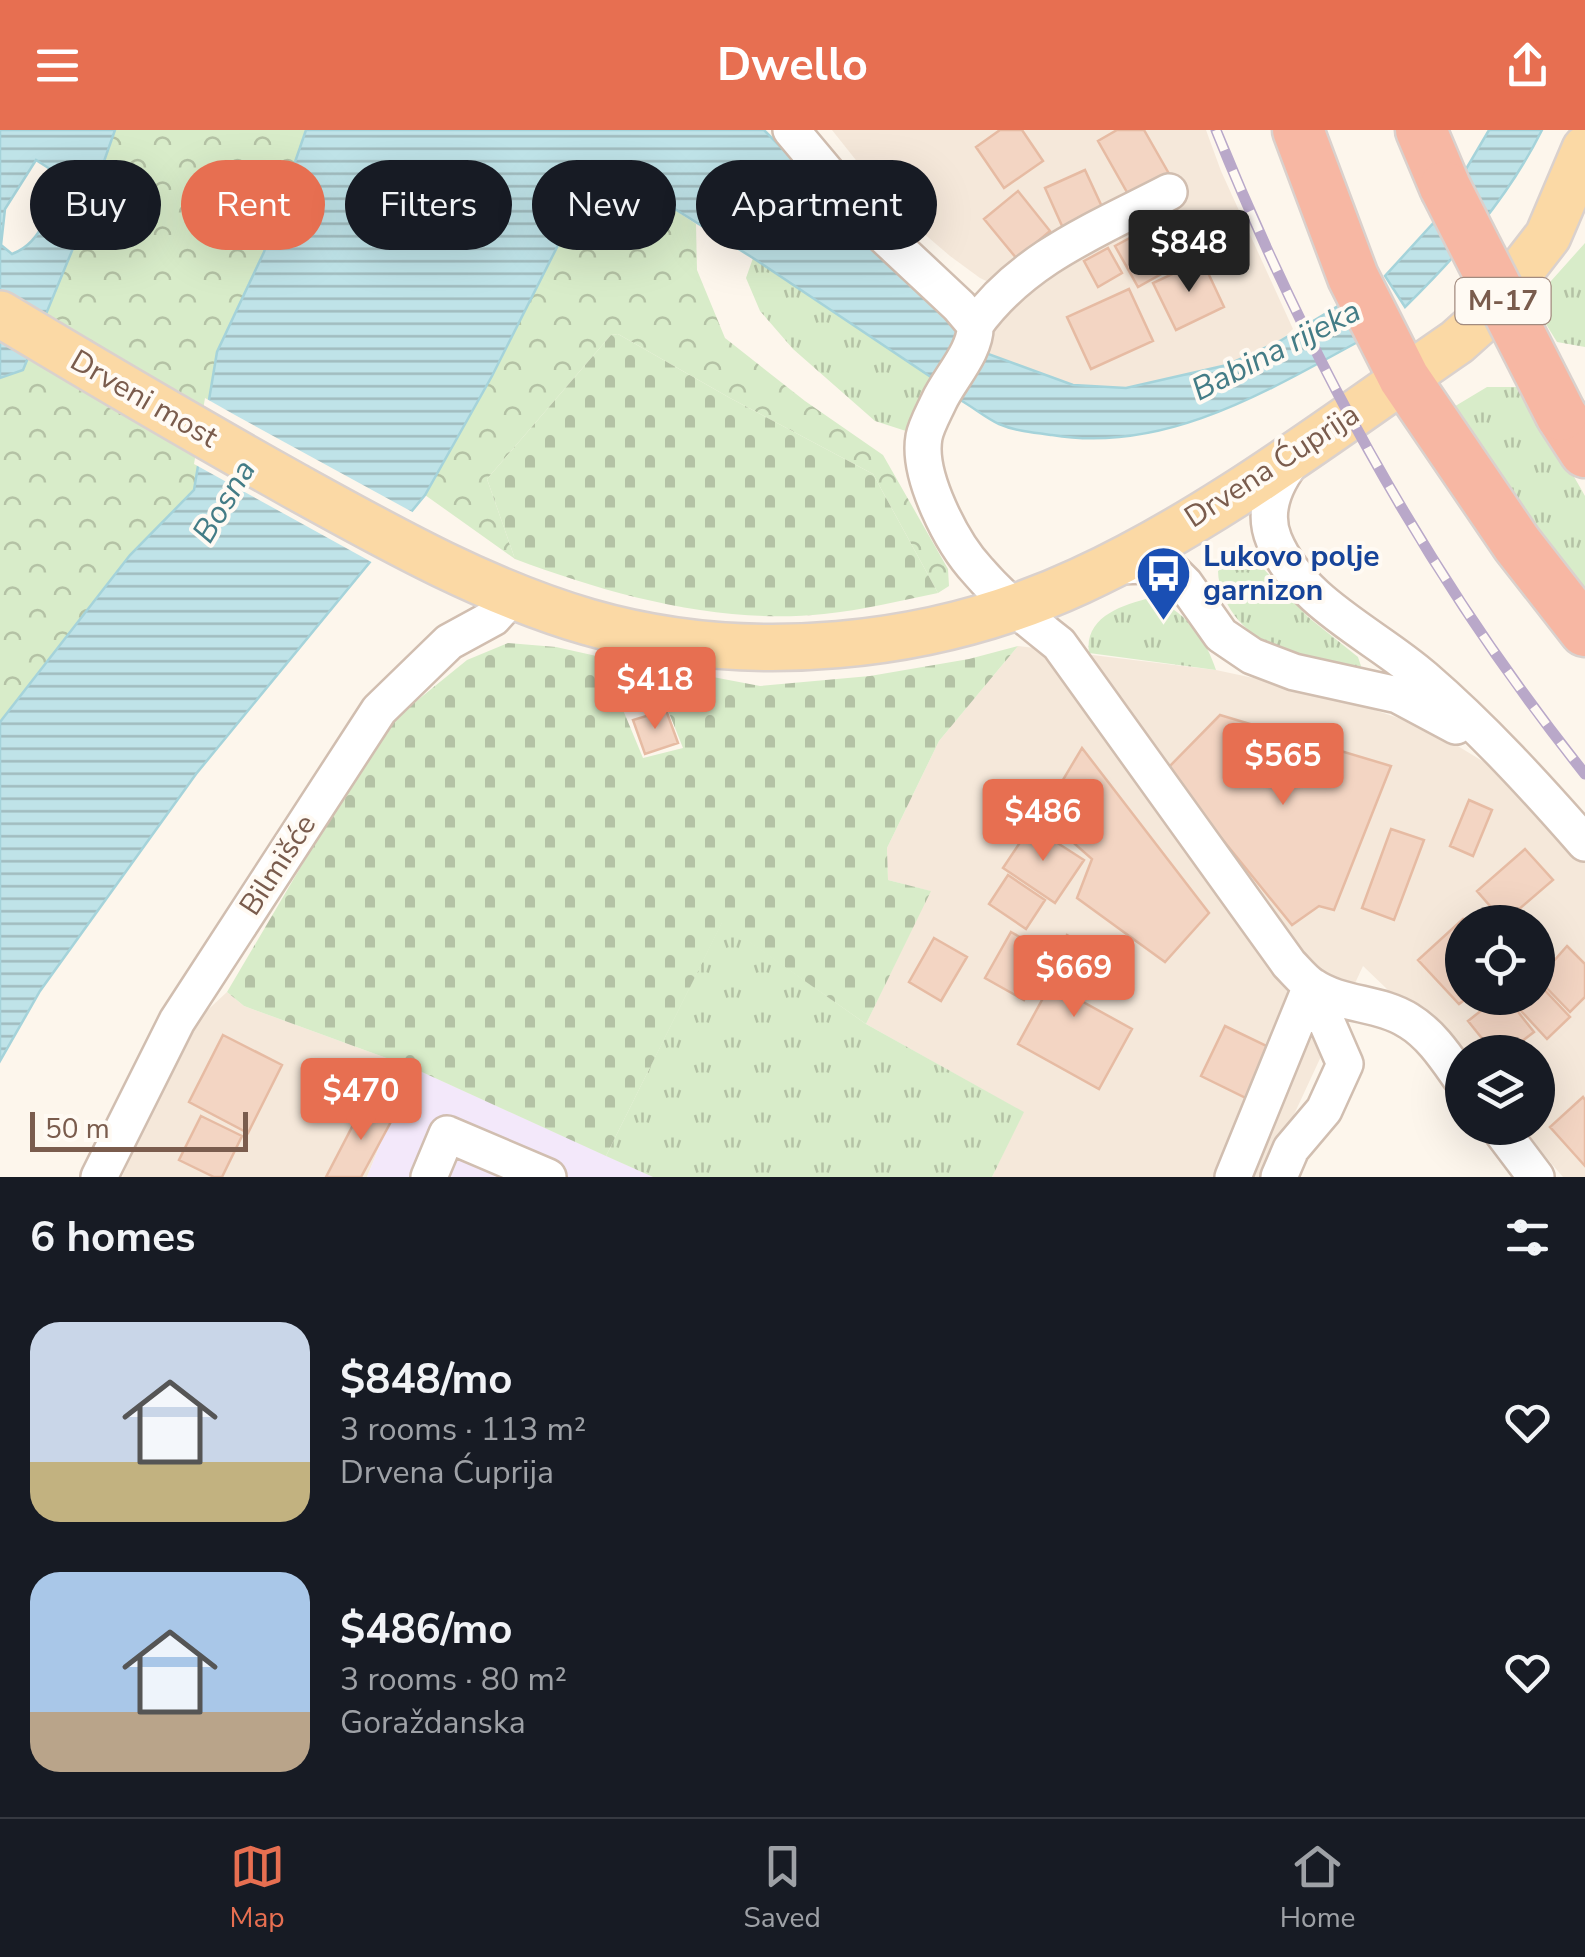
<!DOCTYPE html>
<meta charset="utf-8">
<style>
:root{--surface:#171b24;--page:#242831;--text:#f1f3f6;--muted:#9ea1a6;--line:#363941;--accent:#e76f51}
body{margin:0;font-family:"Nunito Sans",sans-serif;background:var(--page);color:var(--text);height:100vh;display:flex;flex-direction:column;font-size:38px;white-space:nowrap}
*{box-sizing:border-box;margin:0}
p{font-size:32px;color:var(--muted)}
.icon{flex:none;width:55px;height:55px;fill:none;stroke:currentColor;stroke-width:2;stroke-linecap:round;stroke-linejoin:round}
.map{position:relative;height:1047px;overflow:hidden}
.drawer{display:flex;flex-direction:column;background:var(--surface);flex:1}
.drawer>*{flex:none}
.banner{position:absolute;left:30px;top:30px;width:1000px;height:90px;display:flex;gap:20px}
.controls{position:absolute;left:1445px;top:775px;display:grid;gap:20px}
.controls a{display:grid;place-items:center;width:110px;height:110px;border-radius:50%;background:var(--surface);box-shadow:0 10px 40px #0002;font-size:50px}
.scale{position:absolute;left:30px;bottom:25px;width:218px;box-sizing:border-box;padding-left:10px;border:5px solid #7a5c4d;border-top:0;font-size:28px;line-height:35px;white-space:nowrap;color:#7a5c4d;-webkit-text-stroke:8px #fffaf3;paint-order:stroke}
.price{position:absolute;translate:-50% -85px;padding:0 22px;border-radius:10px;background:var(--accent);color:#fff;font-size:32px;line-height:65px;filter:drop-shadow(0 2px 5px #0008)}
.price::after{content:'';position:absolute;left:50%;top:60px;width:30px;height:22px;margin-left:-15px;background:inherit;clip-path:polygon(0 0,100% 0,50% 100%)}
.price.on{background:#222;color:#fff}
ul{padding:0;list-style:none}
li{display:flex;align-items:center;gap:30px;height:250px;padding:0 30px}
li span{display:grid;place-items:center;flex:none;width:280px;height:200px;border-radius:30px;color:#555}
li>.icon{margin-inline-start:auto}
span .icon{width:120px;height:120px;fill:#fffc;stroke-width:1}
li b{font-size:42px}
h2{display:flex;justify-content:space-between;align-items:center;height:120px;padding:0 30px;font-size:42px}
.pill{padding:0 35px;border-radius:45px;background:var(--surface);box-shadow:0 10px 40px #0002;font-size:35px;line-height:90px}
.pill.on{background:var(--accent);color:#fff}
header{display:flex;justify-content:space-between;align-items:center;height:130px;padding:0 30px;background:var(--accent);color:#fff;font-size:45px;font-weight:700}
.tabs{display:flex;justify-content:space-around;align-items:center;height:140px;border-top:2px solid var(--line);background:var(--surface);font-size:28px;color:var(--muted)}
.tabs a{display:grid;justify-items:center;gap:5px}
.tabs .on{color:var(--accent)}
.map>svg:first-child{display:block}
</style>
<header><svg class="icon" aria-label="menu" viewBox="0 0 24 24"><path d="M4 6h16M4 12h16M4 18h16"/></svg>Dwello<svg class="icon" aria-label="share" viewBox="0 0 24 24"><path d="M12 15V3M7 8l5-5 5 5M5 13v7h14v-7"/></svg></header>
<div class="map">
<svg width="1585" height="1047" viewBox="0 0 1585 1047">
<defs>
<pattern id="grass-tufts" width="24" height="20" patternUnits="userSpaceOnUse" patternTransform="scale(2.5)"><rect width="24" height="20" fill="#d8ecc9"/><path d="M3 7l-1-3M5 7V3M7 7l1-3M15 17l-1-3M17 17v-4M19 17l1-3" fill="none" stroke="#b4c2a5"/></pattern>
<pattern id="forest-crowns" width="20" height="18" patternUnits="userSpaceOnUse" patternTransform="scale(2.5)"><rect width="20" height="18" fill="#d8ecc9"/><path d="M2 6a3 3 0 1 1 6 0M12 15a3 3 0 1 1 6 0" fill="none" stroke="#b4c2a5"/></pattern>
<pattern id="cemetery-stones" width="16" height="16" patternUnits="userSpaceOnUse" patternTransform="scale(2.5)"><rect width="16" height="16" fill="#d8ecc9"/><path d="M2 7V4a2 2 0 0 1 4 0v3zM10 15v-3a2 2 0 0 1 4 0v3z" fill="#b4c2a5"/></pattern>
<pattern id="water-rules" width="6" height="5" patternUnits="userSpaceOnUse" patternTransform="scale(2.5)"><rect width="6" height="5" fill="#bfe3e8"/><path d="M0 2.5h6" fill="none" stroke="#a0bbbe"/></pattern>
</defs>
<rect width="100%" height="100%" fill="#fdf6ec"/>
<path fill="#f5e8da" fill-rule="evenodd" d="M832,0H1206L1221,41L1293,199L1280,211L1227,235L1126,258L1073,255L983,222L1009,162L980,148L950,126L894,78Z
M1018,516L1216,540L1324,563L1428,598L1499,641L1585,730V1047H1563L1521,998H1538V922H1462V931L1363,836L1265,1047H992L1023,982L866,894L930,761L888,750L887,718L939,611ZM1462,792H1538V868H1462Z
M227,862L244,876L411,937L367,1047H122L146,989L198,889Z"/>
<path fill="#f3e8fa" d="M411,937L653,1047H367Z"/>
<path fill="url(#grass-tufts)" d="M1585,113V217L1557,212L1536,178L1551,151Z
M753,128L934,249L920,268L909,302L875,291L793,219L760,181L746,148Z
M1487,257H1523L1585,366V483L1447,281Z
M1250,424L1308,487L1358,527L1361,536L1357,539C1332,529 1304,528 1279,519C1247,507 1219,475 1218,441L1240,426Z
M1150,468C1183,478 1206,508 1216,540L1089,523C1084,487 1122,475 1150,468Z
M722,792L866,894L1024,982L992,1047H653L606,1026Z"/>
<path fill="url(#forest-crowns)" d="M115,0H306L264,122L217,222L194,360L130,425L0,592V248L23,240L76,111Z
M600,31L696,94L697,140L725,208L805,271L883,325L948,439L949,456L938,463L873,344L730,268L618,204L611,205L487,349L515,429L425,365L492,246Z"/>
<path fill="url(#cemetery-stones)" d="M618,204L730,268L873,344L938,463C900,471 862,480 824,484C720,495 611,465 515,429L487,349L611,205Z
M508,513L556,517L601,527L643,628L683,618L650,535L760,556L870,546L969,529L1018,516L939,611L887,718L888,750L931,761L866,894L722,793L606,1026L411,937L244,876L227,862L382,599L467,530Z"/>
<path fill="url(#water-rules)" stroke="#a5d3da" stroke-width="2.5" fill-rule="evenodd" d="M0,0H115L76,111L23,240L0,248ZM36,30L50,39C57,69 44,112 12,124L1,115L5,79Z
M306,0H764L969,207L934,249L753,128L600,32L492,246L425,365L196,644L40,861L0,931V592L130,425L194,360L217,222L264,122Z
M1489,0H1542C1508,68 1459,124 1405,177L1385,146L1436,90Z
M1358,164L1380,200C1278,254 1171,325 1052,305C1035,303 1015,301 999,294C986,288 973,277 960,270L983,222L1073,255L1126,258L1227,235L1280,211Z"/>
<path fill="#fdf6ec" d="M205,268L235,285L416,384L375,434L194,334Z"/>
<path fill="#f3d5c3" stroke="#e6bba3" stroke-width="2.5" d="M1000,0H1022L1043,31L1004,58L976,17Z
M1117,0H1144L1172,49L1132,71L1098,11Z
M1085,40L1103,79L1063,98L1045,58Z
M1018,61L1050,101L1017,129L984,89Z
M1156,94L1179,134L1138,157L1115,116Z
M1108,118L1122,143L1098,157L1084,131Z
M1202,130L1224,177L1176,200L1153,153Z
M1129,159L1153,211L1091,239L1067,187Z
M666,580L678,613L645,624L633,590Z
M1220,585L1391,636L1334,780L1319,776L1292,795L1166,640Z
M1082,618L1209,783L1165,832L1077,768L1092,729L1042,685Z
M1469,670L1492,680L1473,726L1450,716Z
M1031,696L1084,730L1055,773L1003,738Z
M1391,699L1424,710L1394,790L1362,778Z
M1525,719L1553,750L1504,792L1477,761Z
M1008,745L1045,770L1026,799L989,774Z
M1463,789L1466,792H1462V868H1467L1459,874L1418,830Z
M1011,802L1050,824L1024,870L985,848Z
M1067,805L1100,823L1076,868L1132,899L1099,959L1018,914L1048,859L1040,854Z
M934,808L967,827L941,871L909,852Z
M1567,816L1585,834V867L1570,882L1538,849Z
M1538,853L1570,887L1547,909L1511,870L1538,868Z
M1497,868H1507L1534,902L1508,922H1493L1468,891Z
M1225,896L1273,919L1248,969L1201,946Z
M223,905L282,935L248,1003L189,972Z
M1583,967L1585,970V1036L1550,997Z
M365,972L393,988L361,1047H326Z
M201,986L242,1006L222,1047H214L179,1030Z"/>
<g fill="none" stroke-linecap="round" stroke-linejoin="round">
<defs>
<path id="minor" d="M791,0L864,87L959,176L975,195C977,220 949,249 939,271C934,282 926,296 924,307C917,346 952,413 978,441C1002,469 1030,491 1059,514L1289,834C1296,841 1304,851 1312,856C1341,876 1380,872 1409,891C1432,905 1447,929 1462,950
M975,195C1023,128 1098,99 1169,62
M1296,326C1277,349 1261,379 1274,410C1300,473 1375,505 1424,548C1482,598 1535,656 1585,713
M1111,436L1153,435L1171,440L1185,454L1221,505L1252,526L1294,542L1398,565L1456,596
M1499,998L1536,1047
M99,1047L177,891L379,580L449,512L493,488L512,467
M429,1047L447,1004L548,1047
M1233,1047L1311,856
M1279,1047L1291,1019L1324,980L1345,934L1311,856"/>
<path id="major" d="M0,184C98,243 195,300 295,356C389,408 485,462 588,492C747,538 931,520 1080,451C1213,390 1336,295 1457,212L1486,186L1548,106L1585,19"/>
<path id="highway" d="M1298,0L1353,147L1404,248L1517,414L1585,501
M1421,0L1445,57
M1561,285L1585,322"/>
</defs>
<use href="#minor" stroke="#d1beb0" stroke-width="40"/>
<use href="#major" stroke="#dad1cd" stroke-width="50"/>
<use href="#highway" stroke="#dad1cd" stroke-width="55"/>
<use href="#minor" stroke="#fff" stroke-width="35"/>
<use href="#major" stroke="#fbd9a5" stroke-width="45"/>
<use href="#highway" stroke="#f7b7a3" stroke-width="50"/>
<defs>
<path id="rail" d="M1216,0C1309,230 1430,450 1585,644"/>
</defs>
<use href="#rail" stroke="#b9a8c9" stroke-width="11"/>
<use href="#rail" stroke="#fffaf3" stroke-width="8" stroke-dasharray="22" stroke-linecap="butt"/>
<defs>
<path id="highway-bridge" d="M1445,57L1561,285"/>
</defs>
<use href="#highway-bridge" stroke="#dad1cd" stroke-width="55" stroke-linecap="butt"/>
<use href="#highway-bridge" stroke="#f7b7a3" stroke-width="50"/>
</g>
<defs>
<symbol id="bus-pin" viewBox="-11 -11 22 30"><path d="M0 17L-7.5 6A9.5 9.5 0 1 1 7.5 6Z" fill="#1a4fb4" stroke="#fffaf3"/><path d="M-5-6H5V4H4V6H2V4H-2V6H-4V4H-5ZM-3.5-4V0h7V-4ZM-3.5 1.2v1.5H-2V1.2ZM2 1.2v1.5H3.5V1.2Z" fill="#fff"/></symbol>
</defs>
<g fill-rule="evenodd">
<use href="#bus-pin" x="1132" y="412" width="63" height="86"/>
</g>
<g text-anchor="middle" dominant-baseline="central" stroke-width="8" stroke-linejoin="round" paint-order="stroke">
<rect fill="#fffaf3" stroke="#a28b7f" stroke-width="2.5" x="1455.5" y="148" width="95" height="46" rx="8"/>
<g font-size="28" font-weight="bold" fill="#7a5c4d">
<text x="1503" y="171">M-17</text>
</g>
<g font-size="30" fill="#7a5c4d" stroke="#fffaf3">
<text transform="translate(144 269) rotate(30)">Drveni most</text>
<text transform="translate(1272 336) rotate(-33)">Drvena Ćuprija</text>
<text transform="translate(278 735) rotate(-57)">Bilmišće</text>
</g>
<g font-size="30" font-weight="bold" fill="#164399" stroke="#fffaf3" text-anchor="start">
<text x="1203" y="426">Lukovo polje<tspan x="1203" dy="34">garnizon</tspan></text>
</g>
<g font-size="32" font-style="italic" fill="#437c86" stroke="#fffaf3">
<text transform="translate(1276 220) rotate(-27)">Babina rijeka</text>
<text transform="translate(224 371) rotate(-59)">Bosna</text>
</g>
</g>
</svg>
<div class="controls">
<a><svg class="icon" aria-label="locate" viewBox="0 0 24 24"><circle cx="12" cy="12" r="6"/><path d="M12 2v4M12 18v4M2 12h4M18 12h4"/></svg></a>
<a><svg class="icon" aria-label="layers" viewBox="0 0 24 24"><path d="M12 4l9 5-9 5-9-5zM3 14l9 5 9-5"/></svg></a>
</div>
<div class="scale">50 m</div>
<b class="price on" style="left:1189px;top:165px">$848</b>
<b class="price" style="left:655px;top:602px">$418</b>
<b class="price" style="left:1283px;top:678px">$565</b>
<b class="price" style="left:1043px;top:734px">$486</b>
<b class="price" style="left:1074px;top:890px">$669</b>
<b class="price" style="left:361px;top:1013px">$470</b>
<div class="banner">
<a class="pill">Buy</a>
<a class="pill on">Rent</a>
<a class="pill">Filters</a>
<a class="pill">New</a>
<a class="pill">Apartment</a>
</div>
</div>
<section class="drawer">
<h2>6 homes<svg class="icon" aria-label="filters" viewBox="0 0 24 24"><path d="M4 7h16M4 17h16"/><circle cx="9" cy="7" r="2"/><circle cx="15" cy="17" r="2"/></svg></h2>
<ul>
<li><span style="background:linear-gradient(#c9d6e8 70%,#c2b280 0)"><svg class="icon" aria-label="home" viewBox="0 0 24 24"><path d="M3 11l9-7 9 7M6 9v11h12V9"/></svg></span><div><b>$848/mo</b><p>3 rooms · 113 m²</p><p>Drvena Ćuprija</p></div><svg class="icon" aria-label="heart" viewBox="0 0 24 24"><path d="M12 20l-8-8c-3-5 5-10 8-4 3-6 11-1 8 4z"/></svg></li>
<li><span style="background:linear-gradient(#a9c7e8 70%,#b9a48a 0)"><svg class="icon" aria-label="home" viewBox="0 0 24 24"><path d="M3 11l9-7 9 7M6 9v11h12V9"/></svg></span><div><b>$486/mo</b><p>3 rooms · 80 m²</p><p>Goraždanska</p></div><svg class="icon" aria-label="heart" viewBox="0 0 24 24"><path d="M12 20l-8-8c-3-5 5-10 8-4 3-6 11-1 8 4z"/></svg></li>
</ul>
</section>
<nav class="tabs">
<a class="on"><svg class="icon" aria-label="map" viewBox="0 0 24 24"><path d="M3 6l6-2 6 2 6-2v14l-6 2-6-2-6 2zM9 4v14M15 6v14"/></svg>Map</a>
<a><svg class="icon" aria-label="saved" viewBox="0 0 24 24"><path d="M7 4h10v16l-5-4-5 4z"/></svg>Saved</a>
<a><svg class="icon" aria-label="home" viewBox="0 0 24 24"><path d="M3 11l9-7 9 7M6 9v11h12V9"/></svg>Home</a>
</nav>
